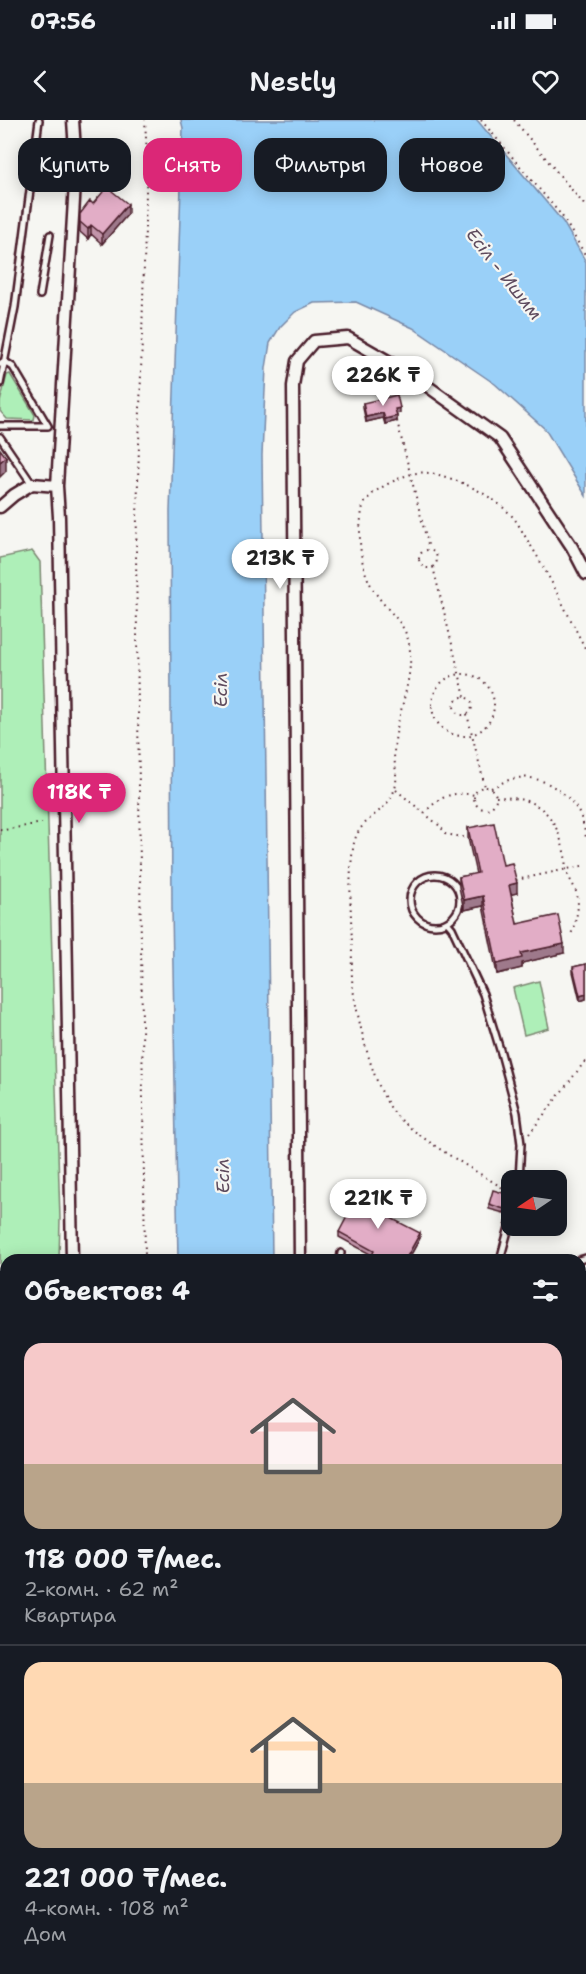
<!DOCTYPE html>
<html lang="ru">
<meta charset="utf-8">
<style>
:root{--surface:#171b24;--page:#20242c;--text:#f1f3f6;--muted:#9ea1a6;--line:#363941;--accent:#db2777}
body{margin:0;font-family:"Shantell Sans",sans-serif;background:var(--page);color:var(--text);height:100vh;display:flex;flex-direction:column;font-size:22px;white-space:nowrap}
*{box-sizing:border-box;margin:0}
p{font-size:20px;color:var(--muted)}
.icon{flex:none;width:33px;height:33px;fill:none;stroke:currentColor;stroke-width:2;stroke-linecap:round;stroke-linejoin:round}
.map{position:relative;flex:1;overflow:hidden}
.drawer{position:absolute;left:0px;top:1134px;width:586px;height:720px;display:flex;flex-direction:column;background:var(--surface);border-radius:18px 18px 0 0;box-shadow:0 3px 15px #0003}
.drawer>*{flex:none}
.banner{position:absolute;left:18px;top:18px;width:550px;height:54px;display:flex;gap:12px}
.needle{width:39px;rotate:257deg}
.tools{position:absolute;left:501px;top:1050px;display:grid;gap:12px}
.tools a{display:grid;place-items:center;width:66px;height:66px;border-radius:12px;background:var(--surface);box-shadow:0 3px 15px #0003;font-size:30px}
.price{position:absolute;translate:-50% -51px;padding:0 14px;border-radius:21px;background:#fff;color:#222;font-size:20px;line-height:39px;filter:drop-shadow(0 2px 3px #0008)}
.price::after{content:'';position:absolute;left:50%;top:36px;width:18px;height:14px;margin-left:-9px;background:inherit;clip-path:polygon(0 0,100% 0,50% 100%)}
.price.current{background:var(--accent);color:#fff}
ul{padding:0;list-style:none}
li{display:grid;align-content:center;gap:12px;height:318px;padding:0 24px}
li+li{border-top:2px solid var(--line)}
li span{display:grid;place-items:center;height:186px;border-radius:18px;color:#555}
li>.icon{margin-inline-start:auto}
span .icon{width:108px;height:108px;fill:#fffc;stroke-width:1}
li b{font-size:26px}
h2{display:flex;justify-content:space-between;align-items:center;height:72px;padding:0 24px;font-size:26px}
.pill{padding:0 21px;border-radius:18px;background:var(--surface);box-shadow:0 3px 15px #0003;font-size:21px;line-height:54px}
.pill.current{background:var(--accent);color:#fff}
.status{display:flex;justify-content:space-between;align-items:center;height:42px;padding:0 30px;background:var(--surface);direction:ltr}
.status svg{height:16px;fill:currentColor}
header{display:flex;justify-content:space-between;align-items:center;height:78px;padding:0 24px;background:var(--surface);font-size:27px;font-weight:600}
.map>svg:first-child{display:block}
</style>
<div class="status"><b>07:56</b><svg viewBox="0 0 49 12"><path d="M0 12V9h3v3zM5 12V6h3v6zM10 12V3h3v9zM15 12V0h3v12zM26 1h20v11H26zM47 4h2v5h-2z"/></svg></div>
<header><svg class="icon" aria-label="back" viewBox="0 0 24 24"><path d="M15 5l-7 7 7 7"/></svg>Nestly<svg class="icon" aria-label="heart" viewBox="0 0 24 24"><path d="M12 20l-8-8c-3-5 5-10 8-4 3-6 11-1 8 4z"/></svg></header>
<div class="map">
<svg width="586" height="1854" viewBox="0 0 586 1854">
<rect width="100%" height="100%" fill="#f6f6f2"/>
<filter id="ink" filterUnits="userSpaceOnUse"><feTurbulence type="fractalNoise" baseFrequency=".0167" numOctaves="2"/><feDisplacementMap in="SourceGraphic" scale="12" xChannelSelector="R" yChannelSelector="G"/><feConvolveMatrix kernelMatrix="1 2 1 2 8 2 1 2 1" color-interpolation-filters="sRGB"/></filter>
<g filter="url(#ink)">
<path fill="#aeefb8" stroke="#7c8772" stroke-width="1.5" d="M10,254L35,295L34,300L7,299L0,291V282L7,255Z
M32,431L40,442L60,1099L59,1140H6V1399L0,1416V438Z
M539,861L549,908L524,915L513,868Z"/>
<path fill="#9ad0f8" stroke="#7a89a6" stroke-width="1.5" d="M181,0H477L563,102L586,142V376L545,309L495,264L413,208L356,182L314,183L295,192L280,207L270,223L266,248L262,335L272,1140H178L172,789L170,391L183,8Z
M6,1714V1848H128L131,1854H0V1727Z"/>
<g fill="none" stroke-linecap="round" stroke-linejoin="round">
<defs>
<path id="service" d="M40,175L50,115
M0,244L4,241L13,247L48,306H0
M0,264L15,187L39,0
M0,317L32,364
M410 780a25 25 0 1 1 50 0a25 25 0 1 1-50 0Z
M447,802L452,808L483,874L501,933L517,993L521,1024L519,1060
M340,1140L341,1133
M500,1140L512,1096
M579,1140L586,1138
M580,1177L586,1186
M166,1848L168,1854"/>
<path id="minor" d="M57,366L76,46L73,0
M0,387L14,375L32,364L57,366L59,397L72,1140
M300,1140L293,266L297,241L314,221L348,218L409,253L500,318L572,427L586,454
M0,1466L6,1449
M580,1514L586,1520
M0,1558L6,1559
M580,1764L586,1767"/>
</defs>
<use href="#service" stroke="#4a1f2b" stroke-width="10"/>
<use href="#minor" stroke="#4a1f2b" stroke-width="15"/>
<path stroke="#4a1f2b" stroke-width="2" stroke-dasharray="1.5 4.5" stroke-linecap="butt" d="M481,0L562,96L586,136
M514,0L586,87
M397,301L429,429
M419 439a9 9 0 1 1 18 0a9 9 0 1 1-18 0Z
M433,447L465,577
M432 585a31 31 0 1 1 62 0a31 31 0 1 1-62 0Z
M454 586a9 9 0 1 1 18 0a9 9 0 1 1-18 0Z
M467,594L485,667
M474 678a11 11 0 1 1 22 0a11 11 0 1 1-22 0Z
M491,668C500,664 508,659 518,658C541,654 571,674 580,695C583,702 585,711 586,718
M396,670L441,707L445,714L468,718
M496,677C540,677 556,694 565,736C566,740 565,745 566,749C568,758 575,766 577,775C580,789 575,802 571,815
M424,693C441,676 451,671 475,675
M0,709L4,710L42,703
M516,760L586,745
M529,1014L586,940
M512,1074C476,1050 432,1028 400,999C374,975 359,904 353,869C351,854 352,839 352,824C351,792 348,755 354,723C360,697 386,694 394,671C399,661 394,644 394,633C395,602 408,574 410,545C413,501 389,498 372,467C359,445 358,416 362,391C364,375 385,365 398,359C419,349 431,352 452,359C472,366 494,378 509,393C517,400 522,412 528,421C550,456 567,493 586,530
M145,1140L136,434L147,36L145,0
M0,1578L6,1586
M0,1637L6,1620"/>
<use href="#service" stroke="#f6f6f2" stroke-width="5"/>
<use href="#minor" stroke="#f6f6f2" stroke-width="10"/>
</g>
<path fill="#c295aa" stroke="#4a1f2b" stroke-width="1.5" d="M93,84L128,94L102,124L91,114L88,119L80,112V94Z
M363,283L400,293H396L397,301L385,304L383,298L366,302L363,288Z
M468,708L503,745L517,773L511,774L517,804L564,833L522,843V848L497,854L483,786L464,790L459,767V757L476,754L468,718Z
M586,844V879L580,881L573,852V847Z
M507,1079L504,1093L489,1089V1084Z
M386,1088L383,1094L420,1118L408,1140H370L372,1135L339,1117V1112Z
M580,1606L586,1610V1673L580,1670Z"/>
<path fill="#9e798b" stroke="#4a1f2b" stroke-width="1.5" d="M128,84V94L102,124V114Z
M91,105V114L88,119V109Z
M400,288V293L395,294V289Z
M383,293V298L366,302V297Z
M397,296V301L385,304V299Z
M6,337V351L0,357V342Z
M517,763V773L509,775V765Z
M483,776V786L464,790V780Z
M564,824V833L522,843V848L497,854V844L521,833Z
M586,874V879L580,881V876Z
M386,1083V1088L381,1098V1093Z
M420,1113V1118L408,1140H405Z"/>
<path fill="#e2adc6" stroke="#4a1f2b" stroke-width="1.5" d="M107,67L128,84L102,114L91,105L88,109L80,102V94L90,81L93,84Z
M397,275L400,288L395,289L397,296L385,299L383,293L366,297L363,283Z
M0,329L6,337L0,342Z
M494,703L503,745L512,743L517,763L509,765L517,804L558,795L564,824L521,833L522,838L497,844L483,776L464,780L459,757L478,753L468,708Z
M586,844V874L580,876L573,847Z
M361,1070L386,1083L381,1093L420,1113L405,1140H372L370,1139L374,1131L339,1112Z
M493,1070L507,1074L504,1089L489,1084Z
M580,1606L586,1610V1655L580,1652Z"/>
</g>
<g text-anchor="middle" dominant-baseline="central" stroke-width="4.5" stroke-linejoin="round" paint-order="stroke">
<g font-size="18" font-style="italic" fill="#5e4b5e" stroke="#f6f6f2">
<text transform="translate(504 154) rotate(52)">Есіл - Ишим</text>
<text transform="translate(221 570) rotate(-90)">Есіл</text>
<text transform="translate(223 1056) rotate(-91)">Есіл</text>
</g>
</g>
</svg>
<div class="tools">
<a><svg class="needle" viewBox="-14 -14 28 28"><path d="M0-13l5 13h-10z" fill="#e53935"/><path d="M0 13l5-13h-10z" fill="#9ea1a6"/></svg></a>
</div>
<b class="price" style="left:383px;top:287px">226K ₸</b>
<b class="price" style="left:280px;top:470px">213K ₸</b>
<b class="price current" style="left:79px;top:704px">118K ₸</b>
<b class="price" style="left:378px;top:1110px">221K ₸</b>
<div class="banner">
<a class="pill">Купить</a>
<a class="pill current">Снять</a>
<a class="pill">Фильтры</a>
<a class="pill">Новое</a>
</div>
<section class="drawer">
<h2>Объектов: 4<svg class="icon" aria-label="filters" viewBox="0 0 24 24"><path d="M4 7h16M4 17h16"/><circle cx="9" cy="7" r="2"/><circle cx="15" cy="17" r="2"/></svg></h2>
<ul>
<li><span style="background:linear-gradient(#f6c9c9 65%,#b9a48a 0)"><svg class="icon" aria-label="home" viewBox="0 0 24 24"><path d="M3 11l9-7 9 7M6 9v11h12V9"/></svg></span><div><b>118 000 ₸/мес.</b><p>2-комн. · 62 m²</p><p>Квартира</p></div></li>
<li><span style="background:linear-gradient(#ffd9b3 65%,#b9a48a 0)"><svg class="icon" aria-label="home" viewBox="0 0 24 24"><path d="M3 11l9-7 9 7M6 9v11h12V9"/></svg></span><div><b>221 000 ₸/мес.</b><p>4-комн. · 108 m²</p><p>Дом</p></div></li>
</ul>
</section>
</div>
